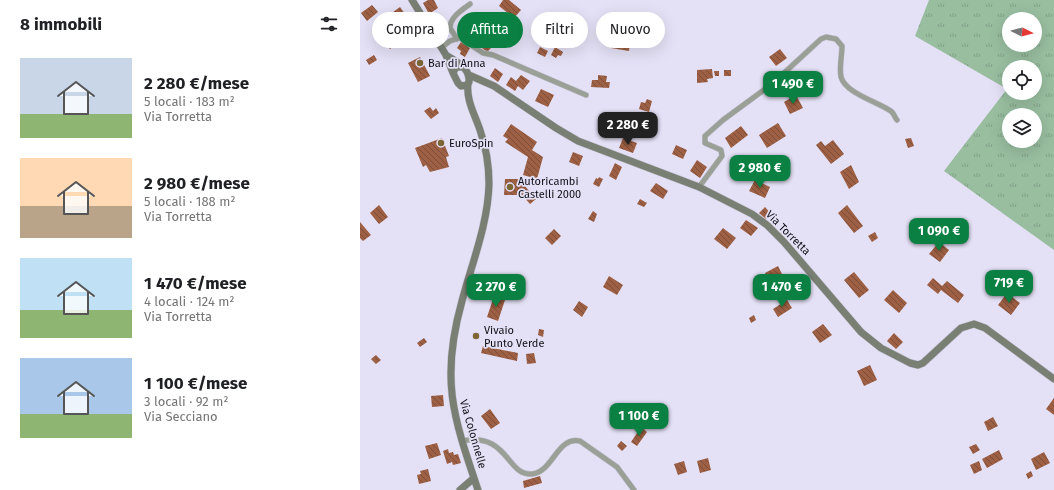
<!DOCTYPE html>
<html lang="it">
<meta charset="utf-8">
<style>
:root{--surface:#fff;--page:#f2f2f2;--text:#202124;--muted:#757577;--accent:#0b8043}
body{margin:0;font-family:"Fira Sans",sans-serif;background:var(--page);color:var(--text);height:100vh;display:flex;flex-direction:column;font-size:15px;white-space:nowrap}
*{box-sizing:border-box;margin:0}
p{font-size:13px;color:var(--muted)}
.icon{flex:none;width:22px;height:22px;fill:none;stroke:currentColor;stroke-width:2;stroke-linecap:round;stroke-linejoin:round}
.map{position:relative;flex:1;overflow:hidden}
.sheet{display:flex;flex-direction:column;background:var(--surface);width:360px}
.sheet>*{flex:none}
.guide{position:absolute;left:12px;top:12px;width:380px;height:36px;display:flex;gap:8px}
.needle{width:26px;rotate:96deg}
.controls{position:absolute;left:642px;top:12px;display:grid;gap:8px}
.controls a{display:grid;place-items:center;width:40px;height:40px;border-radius:50%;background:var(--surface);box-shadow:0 4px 16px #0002;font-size:20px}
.price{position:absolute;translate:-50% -34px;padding:0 9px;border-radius:8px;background:var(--accent);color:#fff;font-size:13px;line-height:26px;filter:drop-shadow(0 1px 2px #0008)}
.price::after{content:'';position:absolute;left:50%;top:24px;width:12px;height:9px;margin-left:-6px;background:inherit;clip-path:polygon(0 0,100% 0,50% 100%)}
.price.on{background:#222;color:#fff}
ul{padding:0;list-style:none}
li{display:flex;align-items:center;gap:12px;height:100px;padding:0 20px}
li span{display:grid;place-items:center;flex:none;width:112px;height:80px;border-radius:0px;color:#555}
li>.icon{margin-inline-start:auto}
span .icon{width:48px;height:48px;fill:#fffc;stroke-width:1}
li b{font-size:17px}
h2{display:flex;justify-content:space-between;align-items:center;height:48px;padding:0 20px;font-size:17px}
.pill{padding:0 14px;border-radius:18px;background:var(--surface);box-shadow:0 4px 16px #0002;font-size:14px;line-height:36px}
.pill.on{background:var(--accent);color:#fff}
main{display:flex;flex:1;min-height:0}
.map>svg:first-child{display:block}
</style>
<main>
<section class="sheet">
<h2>8 immobili<svg class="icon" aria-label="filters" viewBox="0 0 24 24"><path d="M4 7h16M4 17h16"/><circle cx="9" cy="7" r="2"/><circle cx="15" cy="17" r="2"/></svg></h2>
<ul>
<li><span style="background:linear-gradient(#c9d6e8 70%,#8fb573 0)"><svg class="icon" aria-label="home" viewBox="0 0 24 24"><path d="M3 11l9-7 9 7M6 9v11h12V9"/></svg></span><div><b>2 280 €/mese</b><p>5 locali · 183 m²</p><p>Via Torretta</p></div></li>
<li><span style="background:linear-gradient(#ffd9b3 60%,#b9a48a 0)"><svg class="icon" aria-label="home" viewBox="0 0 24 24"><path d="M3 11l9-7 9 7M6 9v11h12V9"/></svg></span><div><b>2 980 €/mese</b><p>5 locali · 188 m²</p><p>Via Torretta</p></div></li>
<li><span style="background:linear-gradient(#bfe0f5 65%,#8fb573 0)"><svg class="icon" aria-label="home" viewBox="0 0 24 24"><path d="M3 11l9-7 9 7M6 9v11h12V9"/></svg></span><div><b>1 470 €/mese</b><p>4 locali · 124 m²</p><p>Via Torretta</p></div></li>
<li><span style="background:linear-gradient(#a9c7e8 70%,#8fb573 0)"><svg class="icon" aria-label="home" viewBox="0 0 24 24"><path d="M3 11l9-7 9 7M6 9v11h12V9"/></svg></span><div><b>1 100 €/mese</b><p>3 locali · 92 m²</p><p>Via Secciano</p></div></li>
</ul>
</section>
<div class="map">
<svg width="694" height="490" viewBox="0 0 694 490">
<defs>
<pattern id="grass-tufts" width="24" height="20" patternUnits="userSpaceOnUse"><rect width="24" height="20" fill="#98bd9f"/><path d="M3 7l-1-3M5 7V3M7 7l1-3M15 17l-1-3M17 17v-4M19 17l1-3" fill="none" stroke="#82a188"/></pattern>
<pattern id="building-back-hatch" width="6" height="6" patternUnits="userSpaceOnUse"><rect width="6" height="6" fill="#9e6044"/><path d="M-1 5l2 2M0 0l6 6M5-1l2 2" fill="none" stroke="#7f4e38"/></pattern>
</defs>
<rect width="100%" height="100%" fill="#e4e0f5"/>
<path fill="url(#grass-tufts)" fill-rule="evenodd" d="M569,0H694V250L584,171L647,89L555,36ZM649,19H675V45H649ZM649,67H675V93H649ZM649,115H675V141H649Z"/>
<path fill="url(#building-back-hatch)" d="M68,0H74L78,8L69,14L63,3Z
M143,0H149L161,10L154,18L139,6Z
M12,5L18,12L7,21L1,13Z
M40,7L45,14L28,28L22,20Z
M107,14L118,24L112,31L100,22Z
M80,21L88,32L81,38L73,26Z
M36,32L42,39L30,49L24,41Z
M131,38L136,43L127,52L122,48Z
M252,39L270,42L269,51L251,48Z
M101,42L110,48L105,57L100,54L101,51L97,48Z
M180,47L188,51L185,57L177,53Z
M195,47L203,52L201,56L198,55L196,58L191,55Z
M420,49L427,58L416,66L409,57Z
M14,55L17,60L9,65L6,60Z
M60,57L70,76L58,82L48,63Z
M135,68L143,74L138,82L130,76Z
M352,69L353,78L347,79L348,82L337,83V70Z
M364,70H371V76H364Z
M354,71H359V76H355Z
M161,75L170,81L163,90L158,86L155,91L146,85L151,77L156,81Z
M238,75L247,76L246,82H250L249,88L231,87L232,80H238Z
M181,89L194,95L188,107L175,101Z
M436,95L443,108L430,114L424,102Z
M287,99L292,101L289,112L279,109L281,102L285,103Z
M70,107L73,111L76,108L79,113L71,119L64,111Z
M418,123L426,136L407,148L399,135Z
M151,124L177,142L172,150L183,157L177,179L163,175L168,157L145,142L148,139L143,136Z
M381,126L388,135L371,148L365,138Z
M82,138L89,156L86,157L89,167L70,172L66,165L63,167L55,148Z
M263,138L277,143L273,153L259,148Z
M551,138L554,146L548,148L545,139Z
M473,140L484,154L471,164L456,145L461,141L465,146Z
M316,145L327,150L323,159L312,154Z
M213,152L223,156L219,166L209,162Z
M337,160L347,167L340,178L330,171Z
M255,163L262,167L256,180L249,176Z
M491,165L499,182L489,189L480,172Z
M239,177L243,179L239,187L233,184L236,178L238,179Z
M145,179H159L176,199L170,204L162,195H144Z
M395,180L410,187L405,198L389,191Z
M296,183L308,191L303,199L290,191Z
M280,199L287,203L284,207L277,204Z
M19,205L28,217L19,224L10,213Z
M487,205L503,226L494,233L478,213Z
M405,207L411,214L406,219L399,213Z
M233,211L237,214L234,222L228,219Z
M386,220L398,228L391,236L380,228Z
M0,222L11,235L3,241L0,238Z
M363,228L376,238L367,249L354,239Z
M194,229L201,236L192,245L185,238Z
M515,232L518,238L512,242L508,236Z
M579,242L589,250L580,262L569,254Z
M418,266L425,280L413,287L405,273Z
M494,272L509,290L499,298L484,280Z
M249,276L263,285L257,295L243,287Z
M573,278L582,286L587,281L604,295L598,303L581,290L578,294L567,285Z
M533,290L547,303L539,313L524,300Z
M647,293L660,303L651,315L638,305Z
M134,296L145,300L138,321L127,317Z
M427,300L432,308L418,317L413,309Z
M219,301L228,307L222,317L213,310Z
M394,315L396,320L391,323L389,318Z
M463,324L472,335L460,343L452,332Z
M179,329L184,330L183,337L178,335Z
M534,333L543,342L536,349L527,341Z
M64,338L67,342L60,347L57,343Z
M123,346L158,353L157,361L121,353Z
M174,353L176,363L167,364L166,354Z
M16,355L21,360L16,364L11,359Z
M510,365L517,380L504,386L497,371Z
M83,395L84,406L72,407L71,396Z
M694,398V415L686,409Z
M130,409L140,423L131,429L121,416Z
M633,417L638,426L628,431L624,422Z
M281,427L287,432L277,446L271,442Z
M261,441L267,446L262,451L257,446Z
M77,443L81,455L69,459L65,446Z
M616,444L620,450L613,454L609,447Z
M88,449L89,453L93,452L94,455L98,454L101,463L93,465L92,462L87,464L83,451Z
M639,450L643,459L627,468L622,459Z
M684,452L690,463L676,470L671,459Z
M348,458L351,470L340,473L337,461Z
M324,461L327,472L318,475L314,464Z
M619,461L622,470L614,474L610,465Z
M68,469L71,481L59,484L57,475L61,474L60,471Z
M671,471L673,476L668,479L666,474Z
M180,476L182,483L164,488L163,481Z"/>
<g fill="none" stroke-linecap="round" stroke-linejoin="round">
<defs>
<path id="street" d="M100,38L123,53L133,55L226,95
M97,39L90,28C90,17 102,10 110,4
M81,48L90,41L119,31
M339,187L362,156L361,150L345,143V136L363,120L412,84L461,39L466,37L476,39L482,46C482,56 479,67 481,77C486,94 519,102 532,112C534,114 535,118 537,120
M102,441C149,432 146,476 172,474C193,472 197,436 220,441L257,467L274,490"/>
<path id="secondary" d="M52,0L86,55L93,73
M86,55C96,62 110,67 109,82L107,85L101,86L98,83L93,73L96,67H104
M109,75L134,86L196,128L218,141L339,187L392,214L407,225L424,242L501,332L521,348L550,363L558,365L563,363L601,328L614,324L625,328L694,379
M108,84C106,100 115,115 120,130C126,147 129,165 129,184C128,224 112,263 102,301C80,379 93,416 118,490
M100,490L114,478"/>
</defs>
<use href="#street" stroke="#c2bfd1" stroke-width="6"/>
<use href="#secondary" stroke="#c2bfd1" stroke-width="8"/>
<use href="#street" stroke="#9ba097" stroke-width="5"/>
<use href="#secondary" stroke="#797f73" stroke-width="7"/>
</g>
<g fill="#7d6636" stroke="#e4e0f5" stroke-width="1.5">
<circle cx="60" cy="63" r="4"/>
<circle cx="81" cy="143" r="4"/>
<circle cx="150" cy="187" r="4"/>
<circle cx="116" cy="336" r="4"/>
</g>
<g text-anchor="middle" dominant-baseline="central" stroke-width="3.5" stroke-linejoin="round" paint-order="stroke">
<g font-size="11" fill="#100f16" stroke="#e4e0f5" text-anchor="start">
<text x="68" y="63">Bar di Anna</text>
<text x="89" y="143">EuroSpin</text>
<text x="158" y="181">Autoricambi<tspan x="158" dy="13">Castelli 2000</tspan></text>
<text x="124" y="330">Vivaio<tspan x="124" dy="13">Punto Verde</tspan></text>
</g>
<g font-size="11" fill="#100f16" stroke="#e4e0f5">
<text transform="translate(428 233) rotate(45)">Via Torretta</text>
<text transform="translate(113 434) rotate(74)">Via Colonnelle</text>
</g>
</g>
</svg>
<div class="controls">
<a><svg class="needle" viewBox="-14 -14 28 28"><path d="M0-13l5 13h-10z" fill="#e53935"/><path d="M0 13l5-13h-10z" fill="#757577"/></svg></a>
<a><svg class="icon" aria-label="locate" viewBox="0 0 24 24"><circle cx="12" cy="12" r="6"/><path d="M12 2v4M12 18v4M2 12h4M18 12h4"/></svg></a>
<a><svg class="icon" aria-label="layers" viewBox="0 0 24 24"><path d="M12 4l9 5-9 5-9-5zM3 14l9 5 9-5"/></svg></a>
</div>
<b class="price" style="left:433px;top:105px">1 490 €</b>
<b class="price on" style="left:268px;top:146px">2 280 €</b>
<b class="price" style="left:400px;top:189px">2 980 €</b>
<b class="price" style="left:579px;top:252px">1 090 €</b>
<b class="price" style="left:649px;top:304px">719 €</b>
<b class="price" style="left:136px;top:308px">2 270 €</b>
<b class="price" style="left:422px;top:308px">1 470 €</b>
<b class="price" style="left:279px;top:437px">1 100 €</b>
<div class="guide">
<a class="pill">Compra</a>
<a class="pill on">Affitta</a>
<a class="pill">Filtri</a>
<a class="pill">Nuovo</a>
</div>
</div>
</main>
